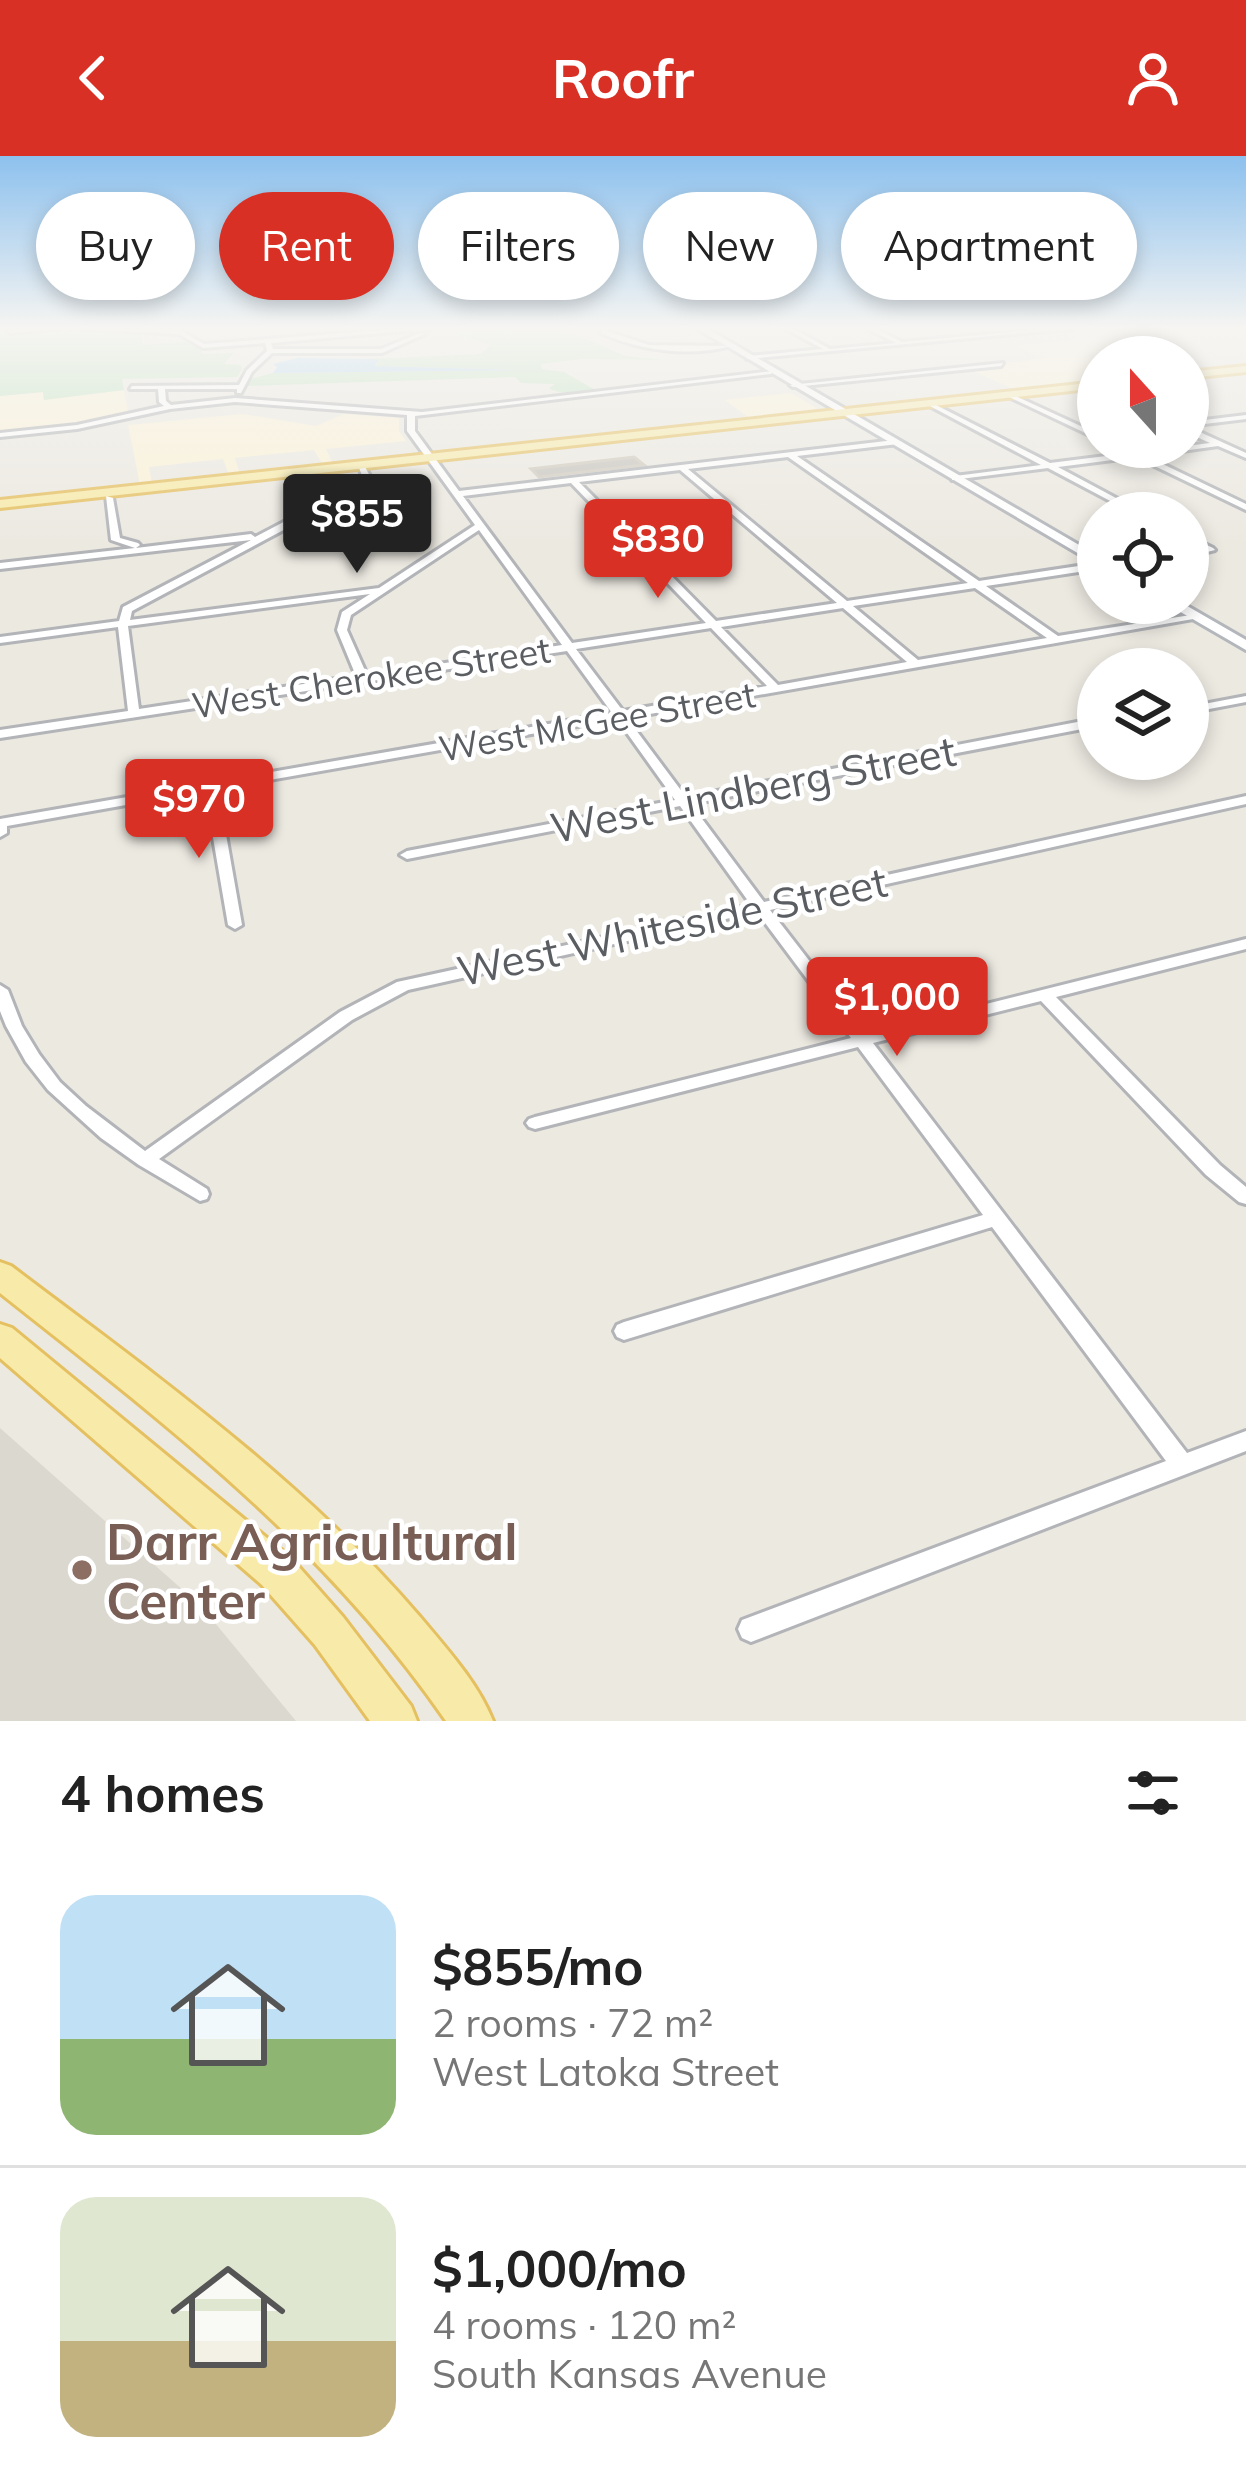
<!DOCTYPE html>
<meta charset="utf-8">
<style>
:root{--surface:#fff;--page:#f6f6f6;--text:#222;--muted:#767676;--line:#e0e0e0;--accent:#d93025}
body{margin:0;font-family:Mulish,sans-serif;background:var(--page);color:var(--text);height:100vh;display:flex;flex-direction:column;font-size:45px;white-space:nowrap}
*{box-sizing:border-box;margin:0}
p{font-size:39px;color:var(--muted)}
.icon{flex:none;width:66px;height:66px;fill:none;stroke:currentColor;stroke-width:2;stroke-linecap:round;stroke-linejoin:round}
.map{position:relative;height:1565px;overflow:hidden}
.panel{display:flex;flex-direction:column;background:var(--surface);flex:1}
.panel>*{flex:none}
.guide{position:absolute;left:36px;top:36px;width:1176px;height:108px;display:flex;gap:24px}
.needle{width:78px;rotate:339deg}
.buttons{position:absolute;left:1077px;top:180px;display:grid;gap:24px}
.buttons a{display:grid;place-items:center;width:132px;height:132px;border-radius:50%;background:var(--surface);box-shadow:0 6px 18px #0003;font-size:60px}
.price{position:absolute;translate:-50% -102px;padding:0 27px;border-radius:12px;background:var(--accent);color:#fff;font-size:39px;line-height:78px;filter:drop-shadow(0 3px 6px #0008)}
.price::after{content:'';position:absolute;left:50%;top:72px;width:36px;height:27px;margin-left:-18px;background:inherit;clip-path:polygon(0 0,100% 0,50% 100%)}
.price.selected{background:#222;color:#fff}
ul{padding:0;list-style:none}
li{display:flex;align-items:center;gap:36px;height:300px;padding:0 60px}
li+li{border-top:3px solid var(--line)}
li span{display:grid;place-items:center;flex:none;width:336px;height:240px;border-radius:36px;color:#555}
li>.icon{margin-inline-start:auto}
span .icon{width:144px;height:144px;fill:#fffc;stroke-width:1}
li b{font-size:51px}
h2{display:flex;justify-content:space-between;align-items:center;height:144px;padding:0 60px;font-size:51px}
.tag{padding:0 42px;border-radius:54px;background:var(--surface);box-shadow:0 6px 18px #0003;font-size:42px;line-height:108px}
.tag.selected{background:var(--accent);color:#fff}
header{display:flex;justify-content:space-between;align-items:center;height:156px;padding:0 60px;background:var(--accent);color:#fff;font-size:54px;font-weight:700}
.map>svg:first-child{display:block}
</style>
<header><svg class="icon" aria-label="back" viewBox="0 0 24 24"><path d="M15 5l-7 7 7 7"/></svg>Roofr<svg class="icon" aria-label="person" viewBox="0 0 24 24"><circle cx="12" cy="8" r="4"/><path d="M4 21q1-7 8-7t8 7"/></svg></header>
<div class="map">
<svg width="1246" height="1565" viewBox="0 0 1246 1565">
<rect width="100%" height="100%" fill="#ece9e1"/>
<path fill="#fbf2d7" d="M1098,181L1150,201H1098V226L1018,235L968,213L1042,202L1015,190Z
M124,234L128,256L79,267L0,275V240L43,236L44,243Z
M791,237L816,252L814,256L751,263L725,244Z
M243,258L316,270L344,258L399,262V275L406,285L326,293L333,308L323,309L314,294L235,302L240,318L229,319L223,303L149,311L152,327L140,329L128,269Z"/>
<path fill="#dbd8d0" d="M0,1272L201,1450L296,1565H0Z"/>
<path fill="#bfe2bf" d="M67,172L141,175L143,189L190,185L201,191L202,198L234,197L224,208L241,209L242,213L237,221L122,223L124,234L44,244L43,236L0,240V175Z
M481,172H547L582,181L625,200L665,204L582,203L541,208L542,213L564,216L599,236C584,238 559,239 549,232L555,228L521,227L515,221L245,230L250,223L273,217L520,214L375,210L379,206L370,203L481,198L490,189L453,177Z"/>
<path fill="#a5d4f8" d="M297,202L370,203L379,204L375,210L521,214L273,217L277,211L273,208Z"/>
<path fill="#c7c4be" stroke="#d0cbc0" stroke-width="3" d="M634,301L644,309L539,321L531,313Z"/>
<g fill="none" stroke-linecap="round" stroke-linejoin="round">
<defs>
<path id="street" d="M28,172H62L10,177L7,175Z
M72,172L180,174L204,188L408,172H436L271,187L273,193H381L420,177L425,178L382,197H272L252,216L241,237H237V233H165L166,245L171,249L235,242L422,256L773,215L771,218L415,260V275L459,335L895,284L898,288L797,300L979,425L1098,407V413L986,430L1058,480L1197,458V462L1193,463L627,562L686,641L1098,562V570L691,648L764,746L1246,640V648L770,754L866,878L1246,783V793L1056,841L1220,1009L1246,1031V1048L1239,1046L1206,1019L1041,845L873,887L1187,1297L1246,1275V1295L751,1486L742,1482L738,1473L742,1464L1166,1305L992,1071L624,1184L617,1181L614,1175L617,1169L624,1166L983,1059L858,891L535,973L529,971L526,967L529,963L535,961L851,882L757,756L408,834L352,864L159,1003L207,1033L209,1038L207,1043L200,1045L139,1009L101,982L48,934L26,906L6,870L0,855V829L8,834L22,870L39,898L60,926L86,950L145,995L340,856L397,826L751,749L680,650L407,703L400,699L407,695L675,644L617,563L218,633L242,769L235,773L228,769L205,635L7,670V677L0,681V663L612,557L567,495L0,582V574L128,555L118,471L0,487V481L119,465L123,451L251,384L0,413V407L135,392L111,384L106,340L113,342L120,382L138,387L140,389L136,392L251,378L255,381L358,327L363,322L358,309H364L371,322L364,331L132,455L130,464L379,432L475,369L407,275V259L235,246L170,253L77,273L0,281V277L77,269L164,250L159,246L158,233H130L132,230L239,229L247,214L267,195L265,187L203,192L179,178ZM788,301L968,427L847,445L688,313ZM680,314L837,447L716,465L579,326ZM571,327L706,467L572,487L463,340ZM479,374L562,489L367,519L347,474L351,459ZM975,432L1047,482L918,504L853,450ZM370,438L342,456L337,474L356,520L139,553L128,470ZM843,452L907,506L778,529L721,471ZM711,472L767,530L623,555L576,493Z
M603,172H609L607,175L649,189L731,190C689,201 641,195 601,177Z
M784,172H792L830,193L896,187L866,172H874L902,186L1054,172H1078L747,203L749,200L823,193Z
M1003,207L1001,210L793,231L790,229Z
M1086,228L1098,233V238L1084,231Z
M1007,238H1011L1098,278V283L1007,240Z
M930,246L1050,307L1210,287L1188,277V272H1191L1246,297V302L1218,290L1146,300L1246,348V354L1136,301L1058,311L1144,357H1133L1048,312L952,324V320H955L1041,309L928,249Z
M1246,259V263L1188,270V266Z
M1188,380L1213,392L1215,394L1207,396L1188,387Z
M1246,540V546L1188,557V551Z"/>
<path id="secondary" d="M696,172H706L1098,400V409Z
M1165,447H1182L1246,484V494Z"/>
<path id="primary" d="M1246,210V216L1188,222V216Z
M1098,226V232L0,352V344Z
M0,1106L11,1110C155,1219 302,1323 420,1461C446,1492 478,1527 493,1565H446C325,1389 166,1268 0,1137Z
M0,1168L12,1172L290,1401L343,1461L411,1550L417,1565H370L315,1489L262,1429L0,1202Z"/>
</defs>
<use href="#street" stroke="#b2b4b8" stroke-width="6"/>
<use href="#secondary" stroke="#b3b6bb" stroke-width="6"/>
<use href="#primary" stroke="#e5c061" stroke-width="6"/>
<use href="#street" fill="#fff" fill-rule="evenodd"/>
<use href="#secondary" fill="#fff" fill-rule="evenodd"/>
<use href="#primary" fill="#f8ebaa" fill-rule="evenodd"/>
</g>
<linearGradient id="sky" x2="0" y2="1"><stop stop-color="#8dc1ee"/><stop offset="0.44" stop-color="#f6f5f2"/><stop offset="1" stop-color="#f6f5f2" stop-opacity="0"/></linearGradient>
<rect width="1246" height="391" fill="url(#sky)"/>
<circle fill="#8d6e63" stroke="#fff" stroke-width="4.5" cx="82" cy="1414" r="12"/>
<g text-anchor="middle" dominant-baseline="central" stroke-width="9" stroke-linejoin="round" paint-order="stroke">
<g font-size="36" fill="#5a5d61" stroke="#fff">
<text transform="translate(371 521) rotate(-9)">West Cherokee Street</text>
<text transform="translate(597 565) rotate(-10)">West McGee Street</text>
</g>
<g font-size="42" fill="#5a5d61" stroke="#fff">
<text transform="translate(753 633) rotate(-11)">West Lindberg Street</text>
<text transform="translate(672 770) rotate(-12)">West Whiteside Street</text>
</g>
<g font-size="51" font-weight="bold" fill="#785e54" stroke="#fff" text-anchor="start">
<text x="106" y="1385">Darr Agricultural<tspan x="106" dy="59">Center</tspan></text>
</g>
</g>
</svg>
<div class="buttons">
<a><svg class="needle" viewBox="-14 -14 28 28"><path d="M0-13l5 13h-10z" fill="#e53935"/><path d="M0 13l5-13h-10z" fill="#767676"/></svg></a>
<a><svg class="icon" aria-label="locate" viewBox="0 0 24 24"><circle cx="12" cy="12" r="6"/><path d="M12 2v4M12 18v4M2 12h4M18 12h4"/></svg></a>
<a><svg class="icon" aria-label="layers" viewBox="0 0 24 24"><path d="M12 4l9 5-9 5-9-5zM3 14l9 5 9-5"/></svg></a>
</div>
<b class="price selected" style="left:357px;top:420px">$855</b>
<b class="price" style="left:658px;top:445px">$830</b>
<b class="price" style="left:199px;top:705px">$970</b>
<b class="price" style="left:897px;top:903px">$1,000</b>
<div class="guide">
<a class="tag">Buy</a>
<a class="tag selected">Rent</a>
<a class="tag">Filters</a>
<a class="tag">New</a>
<a class="tag">Apartment</a>
</div>
</div>
<section class="panel">
<h2>4 homes<svg class="icon" aria-label="filters" viewBox="0 0 24 24"><path d="M4 7h16M4 17h16"/><circle cx="9" cy="7" r="2"/><circle cx="15" cy="17" r="2"/></svg></h2>
<ul>
<li><span style="background:linear-gradient(#bfe0f5 60%,#8fb573 0)"><svg class="icon" aria-label="home" viewBox="0 0 24 24"><path d="M3 11l9-7 9 7M6 9v11h12V9"/></svg></span><div><b>$855/mo</b><p>2 rooms · 72 m²</p><p>West Latoka Street</p></div></li>
<li><span style="background:linear-gradient(#dfe7d0 60%,#c2b280 0)"><svg class="icon" aria-label="home" viewBox="0 0 24 24"><path d="M3 11l9-7 9 7M6 9v11h12V9"/></svg></span><div><b>$1,000/mo</b><p>4 rooms · 120 m²</p><p>South Kansas Avenue</p></div></li>
</ul>
</section>
